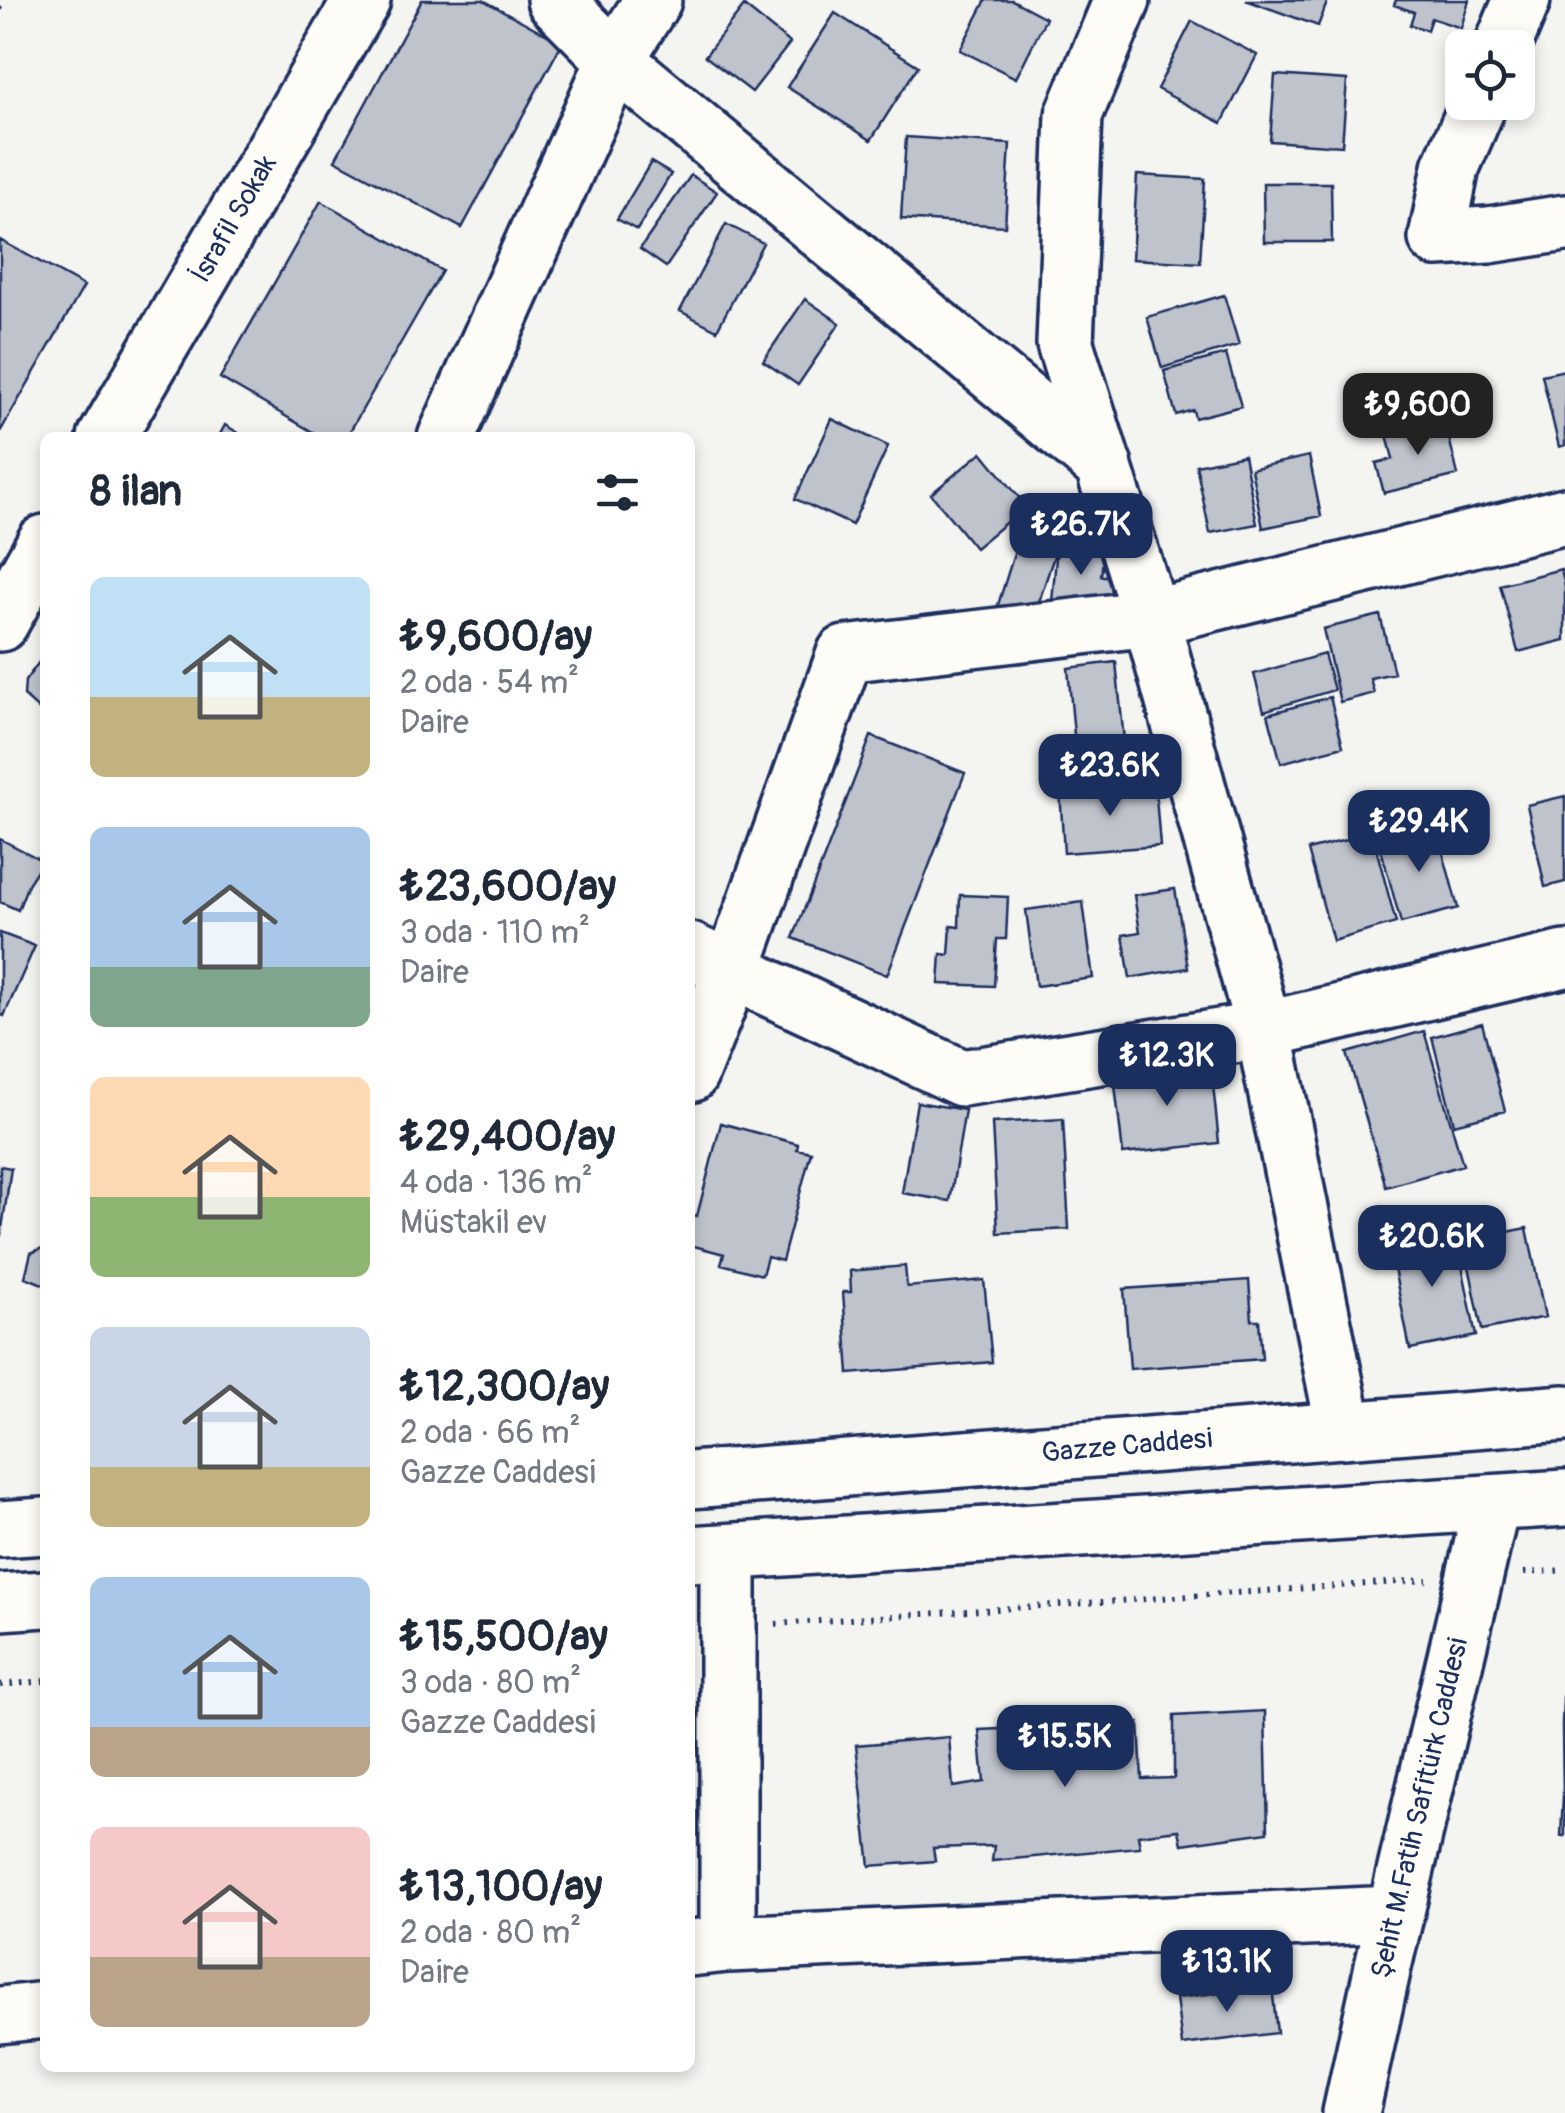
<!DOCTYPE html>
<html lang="tr">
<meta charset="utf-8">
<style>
:root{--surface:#fff;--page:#f6f6f7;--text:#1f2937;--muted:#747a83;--accent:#1b2f5e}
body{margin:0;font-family:Pangolin,sans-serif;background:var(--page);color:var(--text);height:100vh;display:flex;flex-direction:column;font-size:38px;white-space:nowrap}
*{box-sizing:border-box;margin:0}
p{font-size:32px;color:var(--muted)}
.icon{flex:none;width:55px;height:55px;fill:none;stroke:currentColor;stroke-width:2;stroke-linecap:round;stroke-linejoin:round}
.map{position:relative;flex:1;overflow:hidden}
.sheet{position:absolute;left:40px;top:432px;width:655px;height:1640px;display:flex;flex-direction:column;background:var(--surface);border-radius:15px;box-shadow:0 5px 15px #0003}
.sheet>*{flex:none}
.buttons{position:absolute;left:1445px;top:30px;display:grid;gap:20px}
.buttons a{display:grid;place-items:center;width:90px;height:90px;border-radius:15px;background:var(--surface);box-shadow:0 5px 15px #0003;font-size:50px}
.price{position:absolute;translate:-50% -85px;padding:0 22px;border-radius:20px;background:var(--accent);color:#fff;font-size:32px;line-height:65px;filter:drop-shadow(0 2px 5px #0008)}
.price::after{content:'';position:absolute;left:50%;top:60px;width:30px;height:22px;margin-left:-15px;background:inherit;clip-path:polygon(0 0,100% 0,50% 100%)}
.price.active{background:#222;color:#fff}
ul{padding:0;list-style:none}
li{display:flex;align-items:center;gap:30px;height:250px;padding:0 50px}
li span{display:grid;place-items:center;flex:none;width:280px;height:200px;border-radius:15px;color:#555}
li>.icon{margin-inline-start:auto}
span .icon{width:120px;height:120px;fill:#fffc;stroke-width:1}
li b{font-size:42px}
h2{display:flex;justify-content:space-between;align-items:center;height:120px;padding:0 50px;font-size:42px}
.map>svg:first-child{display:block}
</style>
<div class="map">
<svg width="1565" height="2113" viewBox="0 0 1565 2113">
<rect width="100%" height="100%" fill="#f4f4f1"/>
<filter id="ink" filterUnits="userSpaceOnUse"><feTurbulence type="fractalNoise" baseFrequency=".01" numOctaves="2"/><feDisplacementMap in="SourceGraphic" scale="20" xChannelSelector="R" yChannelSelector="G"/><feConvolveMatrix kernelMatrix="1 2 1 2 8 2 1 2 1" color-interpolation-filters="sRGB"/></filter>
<g filter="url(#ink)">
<path fill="#e4e5e6" d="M1279,1949L1283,2005L1185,2019L1181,1959Z"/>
<path fill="#bfc3cc" stroke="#1b2f5e" stroke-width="2.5" d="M422,0H483L562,43L462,228L335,160Z
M986,0H1012L1046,18L1016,78L960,50Z
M1246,0H1328L1318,26Z
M1396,0H1469L1461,28L1431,18L1427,30L1410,25L1414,12L1394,5Z
M744,6L790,43L752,92L705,56Z
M835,13L918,66L871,140L787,87Z
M1192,21L1257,55L1222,123L1157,89Z
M1275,75L1347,80L1342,146L1270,141Z
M906,137L1010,144L1005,226L901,219Z
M651,162L671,174L637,230L617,219Z
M691,175L717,192L666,267L640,249Z
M1137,175L1205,179L1200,263L1132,259Z
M1263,183H1331L1332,242H1264Z
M321,201L442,271L346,438H323L220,378Z
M726,224L763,243L717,330L680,311Z
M0,240L84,286L0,432Z
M1224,295L1239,345L1162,368L1147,317Z
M805,299L840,323L798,385L763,361Z
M1226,354L1241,406L1195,418L1193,410L1176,415L1164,371Z
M1565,370V445L1559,447L1542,375Z
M832,419L888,446L852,525L795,499Z
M1445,421L1458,475L1384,493L1376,463L1393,459L1387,435Z
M225,425L247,438H218Z
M982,452L1026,506L975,548L931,494Z
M1244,455L1257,524L1210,533L1196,465Z
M1309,456L1321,516L1263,528L1251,469Z
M1019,538L1056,550L1034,617L998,605Z
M1057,547L1104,551L1101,576H1112L1109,608L1052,602Z
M1561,569L1565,586V640L1518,652L1500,585Z
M1380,615L1394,673L1370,678L1374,693L1340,702L1323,629Z
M45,654V715L24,696L25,681Z
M1324,654L1334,690L1264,711L1254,674Z
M1116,662L1124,741L1075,746L1068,668Z
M1330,697L1343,746L1281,763L1268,714Z
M871,736L965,773L887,975L793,938Z
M1155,784L1160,846L1064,853L1060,791Z
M1565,796V882L1545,887L1527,805Z
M1436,827L1458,908L1401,923L1379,842Z
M1372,833L1396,923L1333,941L1308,850Z
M0,839L43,861L28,884L18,910L0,902Z
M1175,889L1188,968L1130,978L1123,935L1140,932L1134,895Z
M960,895L1008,897L1006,939H997L994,986L939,984L941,954L949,955L951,926L959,927Z
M1083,902L1093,978L1036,986L1026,910Z
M0,933L35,946L4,1016L0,1014Z
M1482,1023L1505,1111L1454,1124L1432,1037Z
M1424,1031L1463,1165L1386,1187L1347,1053Z
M1211,1065L1219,1143L1123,1154L1114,1076Z
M917,1102L965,1110L950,1201L902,1193Z
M1063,1119L1069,1229L998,1233L992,1123Z
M721,1123L798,1144L797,1149L811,1152L782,1261L767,1257L762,1275L721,1264L724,1254L690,1245V1214L697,1216Z
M0,1166L11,1168L1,1235H0Z
M1527,1228L1545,1317L1482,1330L1464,1241Z
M1455,1230L1476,1336L1410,1349L1389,1243Z
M45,1247V1285L25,1277L31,1253Z
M905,1266L907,1287L984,1280L992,1362L849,1374L843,1292H851L850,1271Z
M1249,1280L1252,1320H1259L1262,1359L1130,1369L1124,1289Z
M1565,1647V1836H1561L1563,1795L1562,1725Z
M1265,1711L1268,1832L1182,1844L1179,1830L1138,1835L1140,1847L992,1861L994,1846L933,1848L935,1861L870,1866L856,1745L949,1737L953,1787L984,1782L979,1730L1139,1723L1142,1779L1174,1778V1716Z
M1272,1986L1277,2033L1182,2045L1176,1998Z"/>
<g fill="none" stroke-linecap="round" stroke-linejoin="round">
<defs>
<path id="minor" d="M555,0L615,60L1104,466
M1122,0L1074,115L1065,344L1151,618L1264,1030L1344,1428
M1502,48L1522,0
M1479,102L1451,167L1437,238L1489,235L1565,223
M106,438L362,0
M446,438L615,60L653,0
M0,623L45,543
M690,951L962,1078L1264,1030L1565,959
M690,1074L732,970L845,654L1151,618L1565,516
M728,1944L1395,1914
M690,1948L728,1944V1552
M0,2015L45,2010
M1351,2113L1382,1971L1492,1503"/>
<path id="major" d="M690,1480L1565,1413
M0,1529L45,1526
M690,1554L1565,1498
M0,1602L45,1599"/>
</defs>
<use href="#minor" stroke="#1b2f5e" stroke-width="62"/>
<use href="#major" stroke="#1b2f5e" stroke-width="62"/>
<path stroke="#1b2f5e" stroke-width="6" stroke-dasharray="2.5 8" stroke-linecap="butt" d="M0,9L5,0
M1524,1573L1565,1570
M776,1624L1427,1580
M0,1685L45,1681"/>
<use href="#minor" stroke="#fdfcf7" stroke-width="55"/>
<use href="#major" stroke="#fdfcf7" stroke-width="55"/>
</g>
</g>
<g text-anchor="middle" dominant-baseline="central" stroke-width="8" stroke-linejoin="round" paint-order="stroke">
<g font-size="28" fill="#1b2f5e" stroke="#fdfcf7">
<text transform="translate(234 219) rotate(-60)">İsrafil Sokak</text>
<text transform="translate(1127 1446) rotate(-5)">Gazze Caddesi</text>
<text transform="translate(1420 1808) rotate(-77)">Şehit M.Fatih Safitürk Caddesi</text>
</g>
</g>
</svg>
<div class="buttons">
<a><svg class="icon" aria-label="locate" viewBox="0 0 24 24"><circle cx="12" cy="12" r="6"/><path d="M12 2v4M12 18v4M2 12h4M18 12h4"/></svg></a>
</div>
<b class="price active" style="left:1418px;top:458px">₺9,600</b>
<b class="price" style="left:1081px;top:578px">₺26.7K</b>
<b class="price" style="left:1110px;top:819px">₺23.6K</b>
<b class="price" style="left:1419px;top:875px">₺29.4K</b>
<b class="price" style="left:1167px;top:1109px">₺12.3K</b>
<b class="price" style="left:1432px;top:1290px">₺20.6K</b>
<b class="price" style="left:1065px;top:1790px">₺15.5K</b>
<b class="price" style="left:1227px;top:2015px">₺13.1K</b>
<section class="sheet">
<h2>8 ilan<svg class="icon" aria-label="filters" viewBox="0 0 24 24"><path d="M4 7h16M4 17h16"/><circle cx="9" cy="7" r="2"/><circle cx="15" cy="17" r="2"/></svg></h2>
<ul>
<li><span style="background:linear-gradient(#bfe0f5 60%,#c2b280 0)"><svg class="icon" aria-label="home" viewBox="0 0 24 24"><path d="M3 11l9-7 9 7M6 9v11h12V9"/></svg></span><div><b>₺9,600/ay</b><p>2 oda · 54 m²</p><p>Daire</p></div></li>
<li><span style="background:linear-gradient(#a9c7e8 70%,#7fa58c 0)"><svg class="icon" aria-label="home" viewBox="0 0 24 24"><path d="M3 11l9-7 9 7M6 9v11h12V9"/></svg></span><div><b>₺23,600/ay</b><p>3 oda · 110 m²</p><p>Daire</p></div></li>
<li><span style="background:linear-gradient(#ffd9b3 60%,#8fb573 0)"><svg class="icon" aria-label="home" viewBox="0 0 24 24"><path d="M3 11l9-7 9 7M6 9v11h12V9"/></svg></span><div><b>₺29,400/ay</b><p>4 oda · 136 m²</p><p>Müstakil ev</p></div></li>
<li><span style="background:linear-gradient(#c9d6e8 70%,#c2b280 0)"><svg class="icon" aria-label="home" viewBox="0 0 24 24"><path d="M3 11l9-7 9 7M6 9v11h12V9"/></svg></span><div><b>₺12,300/ay</b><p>2 oda · 66 m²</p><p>Gazze Caddesi</p></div></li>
<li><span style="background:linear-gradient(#a9c7e8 75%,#b9a48a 0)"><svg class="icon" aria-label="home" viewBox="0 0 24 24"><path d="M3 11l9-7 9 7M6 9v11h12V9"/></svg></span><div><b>₺15,500/ay</b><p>3 oda · 80 m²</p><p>Gazze Caddesi</p></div></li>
<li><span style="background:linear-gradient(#f6c9c9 65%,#b9a48a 0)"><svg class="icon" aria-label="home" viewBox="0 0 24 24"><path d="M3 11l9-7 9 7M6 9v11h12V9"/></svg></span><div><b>₺13,100/ay</b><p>2 oda · 80 m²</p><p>Daire</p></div></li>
</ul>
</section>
</div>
